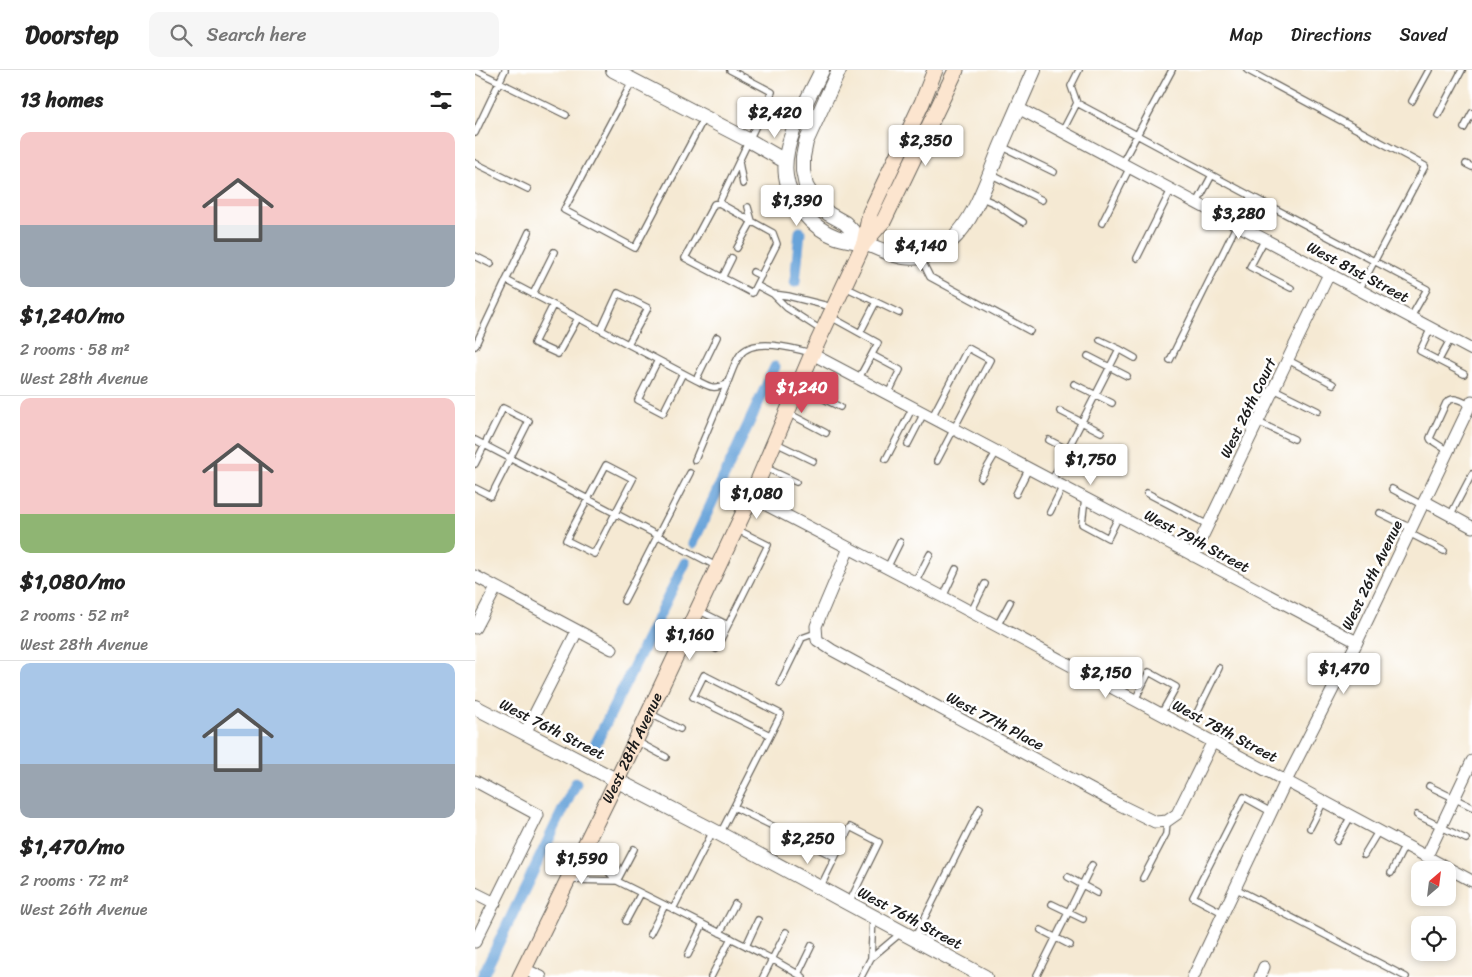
<!DOCTYPE html>
<meta charset="utf-8">
<style>
:root{--surface:#fff;--page:#f6f6f6;--text:#222;--muted:#767676;--line:#e0e0e0;--accent:#d1495b}
body{margin:0;font-family:Sriracha,sans-serif;background:var(--page);color:var(--text);height:100vh;display:flex;flex-direction:column;font-size:19px;white-space:nowrap}
*{box-sizing:border-box;margin:0}
p{font-size:16px;color:var(--muted)}
.icon{flex:none;width:28px;height:28px;fill:none;stroke:currentColor;stroke-width:2;stroke-linecap:round;stroke-linejoin:round}
.map{position:relative;flex:1;overflow:hidden}
.sheet{display:flex;flex-direction:column;background:var(--surface);width:475px}
.sheet>*{flex:none}
.needle{width:32px;rotate:28deg}
.buttons{position:absolute;left:936px;top:791px;display:grid;gap:10px}
.buttons a{display:grid;place-items:center;width:45px;height:45px;border-radius:10px;background:var(--surface);box-shadow:0 2px 8px #0003;font-size:25px}
.price{position:absolute;translate:-50% -42px;padding:0 11px;border-radius:5px;background:#fff;color:#222;font-size:16px;line-height:32px;filter:drop-shadow(0 1px 2px #0008)}
.price::after{content:'';position:absolute;left:50%;top:30px;width:15px;height:11px;margin-left:-8px;background:inherit;clip-path:polygon(0 0,100% 0,50% 100%)}
.price.current{background:var(--accent);color:#fff}
ul{padding:0;list-style:none}
li{display:grid;align-content:center;gap:10px;height:265px;padding:0 20px}
li+li{border-top:1px solid var(--line)}
li span{display:grid;place-items:center;height:155px;border-radius:10px;color:#555}
li>.icon{margin-inline-start:auto}
span .icon{width:90px;height:90px;fill:#fffc;stroke-width:1}
li b{font-size:21px}
h2{display:flex;justify-content:space-between;align-items:center;height:60px;padding:0 20px;font-size:21px}
header{display:flex;align-items:center;gap:30px;box-sizing:border-box;height:70px;padding:0 25px;background:var(--surface);border-bottom:1px solid var(--line)}
header strong{font-size:24px}
nav{display:flex;gap:28px;margin-inline-start:auto;font-size:18px}
.search{width:350px;height:45px;background:var(--page);display:flex;align-items:center;gap:12px;box-sizing:border-box;padding:0 18px;border-radius:10px;color:var(--muted);font-size:19px}
main{display:flex;flex:1;min-height:0}
.map>svg:first-child{display:block}
</style>
<header>
<strong>Doorstep</strong>
<div class="search"><svg class="icon" aria-label="search" viewBox="0 0 24 24"><circle cx="10" cy="10" r="6"/><path d="M15 15l6 6"/></svg>Search here</div>
<nav><a>Map</a><a>Directions</a><a>Saved</a></nav>
</header>
<main>
<section class="sheet">
<h2>13 homes<svg class="icon" aria-label="filters" viewBox="0 0 24 24"><path d="M4 7h16M4 17h16"/><circle cx="9" cy="7" r="2"/><circle cx="15" cy="17" r="2"/></svg></h2>
<ul>
<li><span style="background:linear-gradient(#f6c9c9 60%,#9aa5b1 0)"><svg class="icon" aria-label="home" viewBox="0 0 24 24"><path d="M3 11l9-7 9 7M6 9v11h12V9"/></svg></span><div><b>$1,240/mo</b><p>2 rooms · 58 m²</p><p>West 28th Avenue</p></div></li>
<li><span style="background:linear-gradient(#f6c9c9 75%,#8fb573 0)"><svg class="icon" aria-label="home" viewBox="0 0 24 24"><path d="M3 11l9-7 9 7M6 9v11h12V9"/></svg></span><div><b>$1,080/mo</b><p>2 rooms · 52 m²</p><p>West 28th Avenue</p></div></li>
<li><span style="background:linear-gradient(#a9c7e8 65%,#9aa5b1 0)"><svg class="icon" aria-label="home" viewBox="0 0 24 24"><path d="M3 11l9-7 9 7M6 9v11h12V9"/></svg></span><div><b>$1,470/mo</b><p>2 rooms · 72 m²</p><p>West 26th Avenue</p></div></li>
</ul>
</section>
<div class="map">
<svg width="997" height="907" viewBox="0 0 997 907">
<rect width="100%" height="100%" fill="#fff"/>
<filter id="ink" filterUnits="userSpaceOnUse"><feTurbulence type="fractalNoise" baseFrequency=".02" numOctaves="2"/><feDisplacementMap in="SourceGraphic" scale="10" xChannelSelector="R" yChannelSelector="G"/><feConvolveMatrix kernelMatrix="1 2 1 2 8 2 1 2 1" color-interpolation-filters="sRGB"/></filter>
<filter id="wash" filterUnits="userSpaceOnUse"><feTurbulence type="fractalNoise" baseFrequency=".0096" numOctaves="4" result="noise"/><feDisplacementMap in="SourceGraphic" scale="20" xChannelSelector="R" yChannelSelector="G"/><feGaussianBlur stdDeviation="1.12" result="paint"/><feColorMatrix in="noise" values="0 0 0 0 0 0 0 0 0 0 0 0 0 0 0 0 0 1.4 0 .05"/><feComposite in="paint" operator="in"/></filter>
<g filter="url(#wash)">
<rect width="100%" height="100%" fill="#f5e9d3"/>
<g fill="none" stroke-linecap="round" stroke-linejoin="round">
<path stroke="#68a3d9" stroke-width="11" d="M320,212L325,162
M218,473L300,297
M120,675L210,493
M7,907L101,713"/>
</g>
</g>
<g filter="url(#ink)">
<g fill="none" stroke-linecap="round" stroke-linejoin="round">
<defs>
<path id="service" d="M0,0L91,45
M772,0L950,96L884,220
M158,10L89,140L160,178L229,48
M937,31L954,0
M602,33L776,126L695,290
M963,45L987,0
M989,58L997,43
M587,62L602,33L596,16L604,0
M0,63L30,0
M526,76L579,102
M264,92L268,114
M0,93L53,119
M647,93L697,0
M991,94L997,97
M515,104L567,130
M776,126L952,219L936,247
M505,127L521,134L538,146L548,152
M244,133L298,163L302,174L277,223L210,188L239,134L244,133L297,22L255,0
M722,133L737,105
M627,153L655,97
M790,169L775,197L816,218
M262,178L277,151L273,137
M0,186L16,194
M445,187L455,207L555,261
M662,188L696,120
M278,202L286,206
M247,208L257,188
M31,210L221,310C235,317 237,320 252,314C256,305 259,293 265,285C278,267 318,278 336,283
M281,215L298,224L312,238L346,260
M370,217L424,243
M58,224L79,182
M298,224L313,226L357,237
M78,235L59,273L83,284L103,248
M356,247L403,273L384,308
M956,258L945,281L989,304
M126,260L143,223L173,238L153,274
M385,263L401,232
M0,276L54,162
M644,279L660,288
M397,285L425,300L413,324
M613,286L652,306
M183,290L163,330L188,343L208,303
M813,290L858,314
M964,290L976,268
M221,310L242,267
M599,314L637,333
M325,317L365,337
M799,319L843,341
M585,341L626,362
M313,343L351,363
M457,347L493,278L515,290L462,391
M783,352L819,369
M0,370L241,496
M574,370L611,389
M301,373L338,391
M433,374L449,343
M973,381L956,370L955,368L971,333C979,325 986,331 995,335
M411,389L438,337
M220,390L252,314
M0,394L28,338L54,351L16,426L0,418
M131,395L158,409L119,484L91,470Z
M289,397L321,412
M506,408L522,381
M577,410L644,279L625,270
M917,419L947,435
M672,423L733,455
M541,424L554,398
M610,428L607,454L633,468L644,446
M575,442L588,416
M905,443L936,458
M975,446L997,404
M934,463L969,481
M412,498L425,472
M440,513L455,484
M468,527L481,499
M149,531L215,403
M223,540L253,555L293,475L261,459
M496,542L510,514
M522,556L535,532
M241,579L253,555
M305,613L327,568L341,563
M660,630L674,602L701,617L686,644
M174,643L205,659
M714,659L744,598
M161,671L191,687
M954,716L997,737
M259,737L360,787
M942,745L991,769
M835,758L849,731
M245,764L306,644L229,605L218,627L295,665
M862,771L876,746
M111,778L142,811L198,839L238,761
M889,785L904,760
M916,803L930,775
M593,807L622,823
M668,808L691,764L692,751
M95,810L142,811
M142,811L159,779
M345,818L375,757L404,772L374,833
M760,818L931,907
M577,834L608,849
M198,839L297,889L328,907
M748,843L718,827L769,727L796,742
M151,851L166,823
M566,860L595,875
M245,863L260,834
M175,864L190,835
M439,869L505,738
M271,876L283,850
M213,885L228,854
M396,888L398,847
M323,904L337,875
M236,907L256,868
M288,907L311,862
M386,907L396,888L427,862
M561,907L617,795"/>
<path id="minor" d="M543,38L997,280
M337,284L882,572
M276,427L468,527L997,811
M949,431L997,457
M374,478L341,556L342,570L357,580L643,734L680,752L692,751L702,744L738,671
M718,486L854,204
M0,506L137,579
M0,558L21,518
M50,663L102,561
M0,711L63,745L0,872
M952,786L997,691
M0,823L20,833
M49,899L66,907
M718,907L811,711L882,572L997,331
M785,907L789,897"/>
<path id="tertiary" d="M138,0L275,71L310,91
M347,0C333,30 306,72 311,106C314,132 337,158 361,167C371,171 381,170 391,174C414,182 430,194 456,184C463,181 469,177 475,172C500,150 513,107 526,76C537,51 548,25 559,0
M364,0L331,72L328,87V101L331,116L342,134L354,144L370,153L389,173
M0,637L245,764L510,907"/>
<g id="secondary">
<path d="M390,172L409,150L481,0"/>
<path id="s1" d="M45,907L142,710L276,427L337,284L389,173L395,143L447,33L460,0"/>
</g>
</defs>
<use href="#service" stroke="#68645c" stroke-width="8"/>
<use href="#minor" stroke="#68645c" stroke-width="13"/>
<use href="#tertiary" stroke="#68645c" stroke-width="16"/>
<use href="#secondary" stroke="#68645c" stroke-width="17"/>
<use href="#service" stroke="#fff" stroke-width="5.5"/>
<use href="#minor" stroke="#fff" stroke-width="11"/>
<use href="#tertiary" stroke="#fff" stroke-width="14"/>
<use href="#secondary" stroke="#fce5cf" stroke-width="15"/>
</g>
</g>
<g text-anchor="middle" dominant-baseline="central" stroke-width="5" stroke-linejoin="round" paint-order="stroke">
<g font-size="15" fill="#1c1c1c" stroke="#fff">
<text transform="translate(883 202) rotate(28)">West 81st Street</text>
<text transform="translate(773 338) rotate(-64)">West 26th Court</text>
<text transform="translate(722 471) rotate(28)">West 79th Street</text>
<text transform="translate(897 505) rotate(-64)">West 26th Avenue</text>
<text transform="translate(520 651) rotate(28)">West 77th Place</text>
<text transform="translate(77 659) rotate(27)">West 76th Street</text>
<text transform="translate(750 661) rotate(28)">West 78th Street</text>
<text stroke="none"><textPath href="#s1" startOffset="255">West 28th Avenue</textPath></text>
<text transform="translate(435 848) rotate(28)">West 76th Street</text>
</g>
</g>
</svg>
<div class="buttons">
<a><svg class="needle" viewBox="-14 -14 28 28"><path d="M0-13l5 13h-10z" fill="#e53935"/><path d="M0 13l5-13h-10z" fill="#767676"/></svg></a>
<a><svg class="icon" aria-label="locate" viewBox="0 0 24 24"><circle cx="12" cy="12" r="6"/><path d="M12 2v4M12 18v4M2 12h4M18 12h4"/></svg></a>
</div>
<b class="price" style="left:300px;top:69px">$2,420</b>
<b class="price" style="left:451px;top:97px">$2,350</b>
<b class="price" style="left:322px;top:157px">$1,390</b>
<b class="price" style="left:764px;top:170px">$3,280</b>
<b class="price" style="left:446px;top:202px">$4,140</b>
<b class="price current" style="left:327px;top:344px">$1,240</b>
<b class="price" style="left:616px;top:416px">$1,750</b>
<b class="price" style="left:282px;top:450px">$1,080</b>
<b class="price" style="left:215px;top:591px">$1,160</b>
<b class="price" style="left:869px;top:625px">$1,470</b>
<b class="price" style="left:631px;top:629px">$2,150</b>
<b class="price" style="left:333px;top:795px">$2,250</b>
<b class="price" style="left:107px;top:815px">$1,590</b>
</div>
</main>
